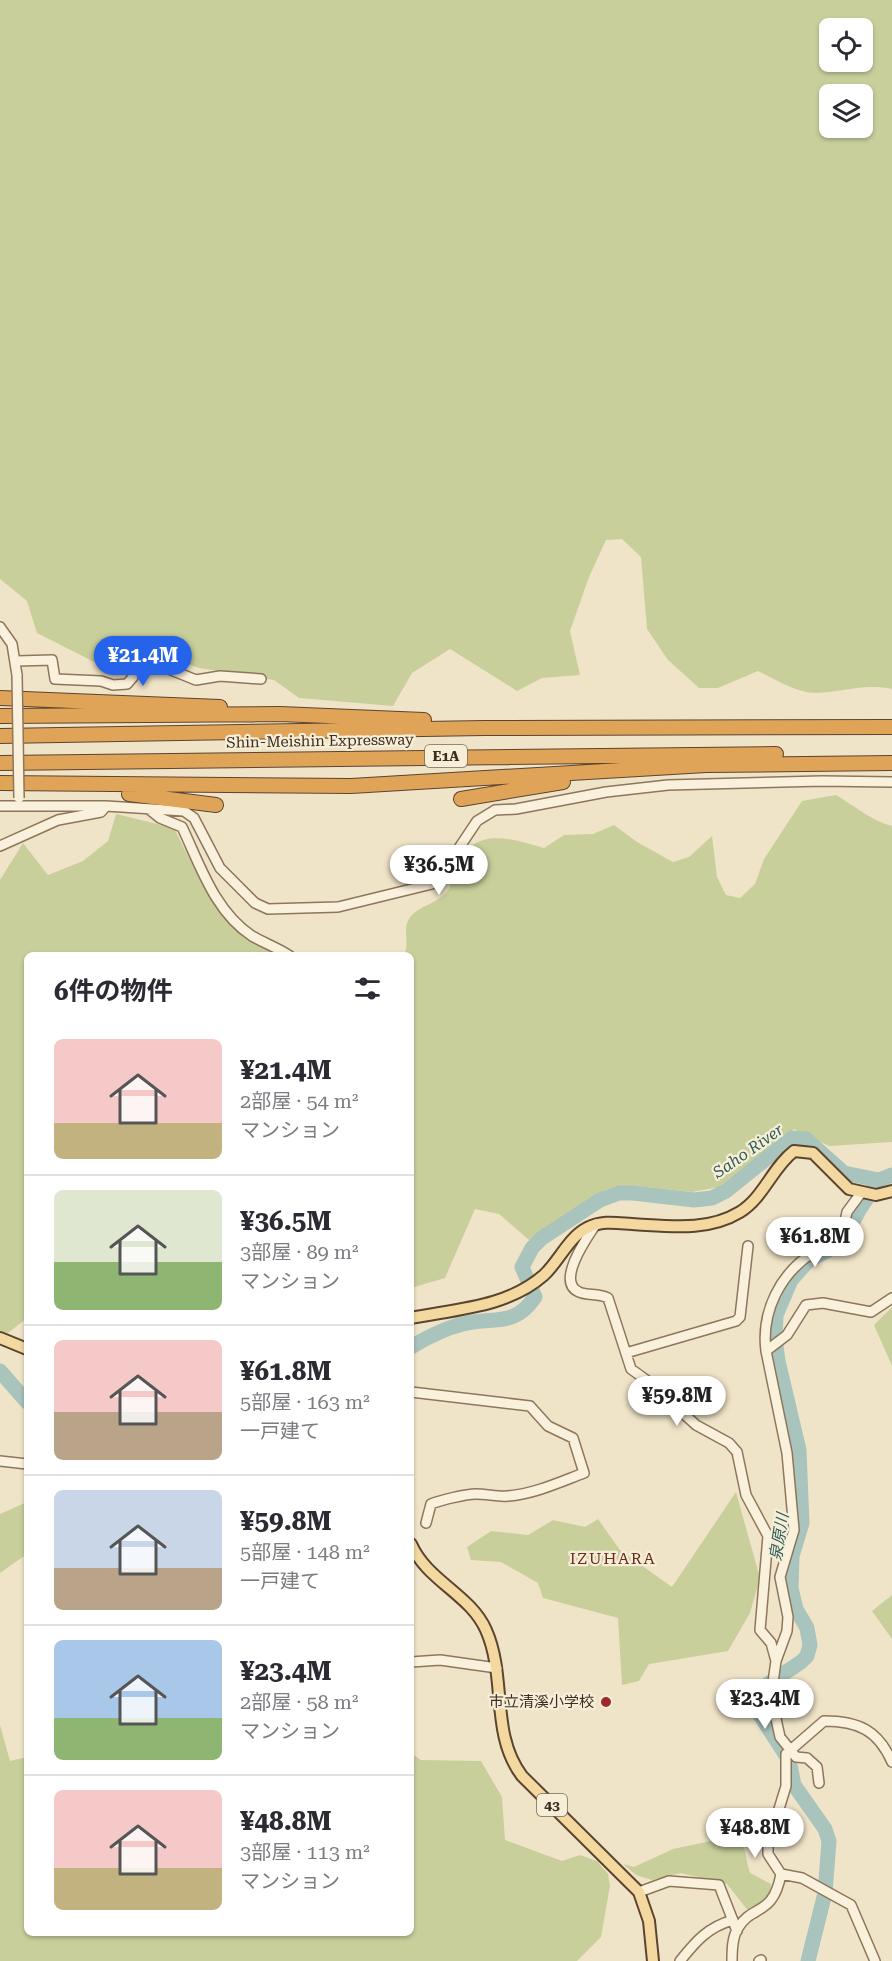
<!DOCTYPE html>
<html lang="ja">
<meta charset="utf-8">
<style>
:root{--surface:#fff;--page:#f7f7f7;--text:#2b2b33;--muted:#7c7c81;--line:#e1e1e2;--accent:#2563eb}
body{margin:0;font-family:"Roboto Serif","Noto Sans JP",serif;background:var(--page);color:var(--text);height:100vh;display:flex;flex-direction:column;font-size:22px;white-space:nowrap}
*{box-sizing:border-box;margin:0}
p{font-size:20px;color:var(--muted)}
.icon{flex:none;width:33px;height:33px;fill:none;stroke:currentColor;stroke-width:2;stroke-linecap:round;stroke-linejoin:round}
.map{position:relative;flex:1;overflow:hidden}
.side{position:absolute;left:24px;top:952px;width:390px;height:984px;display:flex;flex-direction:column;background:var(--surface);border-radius:9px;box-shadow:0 2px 4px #0004}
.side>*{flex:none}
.fabs{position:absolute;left:819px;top:18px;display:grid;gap:12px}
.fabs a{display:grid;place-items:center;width:54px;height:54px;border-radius:9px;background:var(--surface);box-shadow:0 2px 4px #0004;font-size:30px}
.price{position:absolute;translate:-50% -51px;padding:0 14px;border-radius:21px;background:#fff;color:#222;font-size:20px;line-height:39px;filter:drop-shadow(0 2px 3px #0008)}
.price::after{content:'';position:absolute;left:50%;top:36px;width:18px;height:14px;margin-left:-9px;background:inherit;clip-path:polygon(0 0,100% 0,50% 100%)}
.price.current{background:var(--accent);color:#fff}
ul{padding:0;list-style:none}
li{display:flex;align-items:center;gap:18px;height:150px;padding:0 30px}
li+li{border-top:2px solid var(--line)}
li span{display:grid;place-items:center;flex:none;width:168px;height:120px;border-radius:9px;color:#555}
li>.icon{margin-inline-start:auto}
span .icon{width:72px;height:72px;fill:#fffc;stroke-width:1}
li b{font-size:26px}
h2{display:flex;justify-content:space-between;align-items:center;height:72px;padding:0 30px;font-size:26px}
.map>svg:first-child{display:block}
</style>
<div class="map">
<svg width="892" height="1961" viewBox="0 0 892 1961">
<rect width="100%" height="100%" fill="#f0e4c8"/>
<path fill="#c9cf9b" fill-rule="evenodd" d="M0,0H892V689C865,683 843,692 816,693C796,693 775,679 758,671L718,688H699L668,660L647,629L641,557L622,539L606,540L589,577L570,631L580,675L542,678L517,691L450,649L412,673L393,706L299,698L274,680L199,668L171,658L148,639L127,643L121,670H110L37,633L27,601L0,579ZM830,28H862V62H830ZM830,94H862V128H830Z
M836,795C855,806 870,820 892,826V1142L829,1146L794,1129L719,1187L692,1192L636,1186L607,1189L529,1240L499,1214L475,1209L445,1278L411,1288V956L404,955C410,944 402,930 409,919C418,905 439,904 449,889C453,883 450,873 454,866C477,826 507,838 544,848L564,835L593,834L614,825L637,842L673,862L689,857L712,836L717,877L726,895L740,898L755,884L764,859L802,801Z
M116,814L174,828L202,884L231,926L277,955L27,956V1318L8,1333L0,1331V880L23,843L48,875L83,861L108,841Z
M892,1307V1366L874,1325Z
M736,1492L760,1578L750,1613L728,1651L649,1664L639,1681L622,1685L618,1618L543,1598L538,1583L501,1562L471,1560L467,1547L491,1531L528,1535L553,1520L585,1527L598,1519L620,1550L672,1587Z
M27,1502V1554L0,1573V1514Z
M892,1595V1639L872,1611Z
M0,1725L10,1761L27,1757V1934H411V1753L421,1760L481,1761L502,1797L505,1840L562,1861L580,1855L597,1861L608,1874L610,1886L601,1937L577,1961H0Z
M721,1839C751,1846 742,1846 750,1873L771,1884C771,1901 763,1905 749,1912L727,1884L681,1873L652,1880L636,1875L623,1864L634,1867L673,1849Z"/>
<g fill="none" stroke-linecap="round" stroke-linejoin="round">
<path stroke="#a9c4bc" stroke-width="15" d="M411,1347C426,1338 446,1328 463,1324C494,1316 514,1328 535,1297L522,1267L532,1248L542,1238L600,1200L619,1193H633L694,1200L712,1198L726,1191L792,1138L806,1139L844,1173L879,1180L892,1175
M0,1371L27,1402
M808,1961L825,1893L829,1841L825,1829L794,1785L789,1760L758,1712L753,1700L756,1692L801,1662L807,1656L810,1645L807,1628L796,1609L791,1588L792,1556L802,1523L799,1450L778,1361L775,1339L776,1315L791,1280L809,1260L842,1243L859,1210L879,1180"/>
<defs>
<path id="minor" d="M0,627L12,644L17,675
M17,661L52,660L55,679L101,681L113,685L127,684L133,677L134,645H149L161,666L196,680L220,676L261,679
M0,806H106L184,811L194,818L220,868L255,903L268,909L338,907L432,884L443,872L477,821L495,810L516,809L606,792L668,785L822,781L892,782
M150,810L160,818L182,827C200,865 215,912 252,936C264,943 278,948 290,956
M0,846L58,820L101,812L106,806
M596,1224C588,1236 555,1282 579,1292C588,1296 598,1293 608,1298L631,1369L649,1382L696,1425L729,1443L737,1452L746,1495L768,1536L760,1630L771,1643L776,1661
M766,1351C761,1312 780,1273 814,1252C823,1246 833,1242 842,1235L847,1212L861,1193
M626,1353L736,1321L740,1317L748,1246
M411,1392L530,1406L548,1426L573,1438L584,1473C560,1482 534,1494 508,1496C498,1497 487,1494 476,1494C466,1494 441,1500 431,1504L426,1523
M0,1461L27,1464
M411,1662L440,1660L497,1668
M819,1783L817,1767L807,1758L796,1757L780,1737L771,1696L776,1661L787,1631L788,1617L780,1577L794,1530L787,1453L766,1351L787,1335L806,1305L823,1303L871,1312L892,1298
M781,1874L802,1878L851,1905L875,1961
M639,1892L669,1881L719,1885L737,1931
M680,1961C696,1941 708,1927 733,1920
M732,1961C732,1951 732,1937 738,1928C752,1904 773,1917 781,1874L768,1854V1845L786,1786V1754L824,1721C858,1721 878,1730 892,1762
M759,1961L761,1960"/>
<path id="major" d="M411,1318C457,1309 508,1307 544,1275C559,1261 569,1237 587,1228C602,1220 617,1223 632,1224C669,1226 707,1232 740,1212C764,1197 772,1168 794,1151L813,1153L849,1189L876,1195L892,1191
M0,1338L27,1349
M411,1544C427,1581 470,1594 486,1630C507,1677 490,1734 522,1776L639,1892L649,1921L653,1961"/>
<path id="highway" d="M0,698L220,707
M0,716L280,714L424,720
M0,736L485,728L892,727
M0,763L776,754
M0,783L351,786L706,765L892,763
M129,794L216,805
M461,799L563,782"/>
</defs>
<use href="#minor" stroke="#8d765c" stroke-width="12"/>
<use href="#major" stroke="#5b4430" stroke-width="14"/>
<use href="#highway" stroke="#5b4430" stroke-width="16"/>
<use href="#minor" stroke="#faf1dc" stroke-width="9"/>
<use href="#major" stroke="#f3d9a0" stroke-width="10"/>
<use href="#highway" stroke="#e0a458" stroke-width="14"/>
<defs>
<path id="minor-bridge" d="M17,675L19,798"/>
</defs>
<use href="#minor-bridge" stroke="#8d765c" stroke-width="12" stroke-linecap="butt"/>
<use href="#minor-bridge" stroke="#faf1dc" stroke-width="9"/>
</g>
<circle fill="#9e2a2b" stroke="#f7eed8" stroke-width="2" cx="606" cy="1702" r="6"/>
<g text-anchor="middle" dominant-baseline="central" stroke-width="4.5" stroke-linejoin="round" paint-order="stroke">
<g fill="#f7eed8" stroke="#756857" stroke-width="1.5">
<rect x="425" y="745" width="42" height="22" rx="4.5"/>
<rect x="537" y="1794" width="30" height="22" rx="4.5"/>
</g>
<g font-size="14" font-weight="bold" fill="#3d2e20">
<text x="446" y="756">E1A</text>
<text x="552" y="1805">43</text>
</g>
<g font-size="15" fill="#3d2e20" stroke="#f7eed8">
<text transform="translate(320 741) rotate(-1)">Shin-Meishin Expressway</text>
</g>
<g font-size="15" fill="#3d2e20" stroke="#f7eed8" text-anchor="end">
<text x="594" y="1702">市立清溪小学校</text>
</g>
<g font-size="16" font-style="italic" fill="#2f5d5a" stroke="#f7eed8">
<text transform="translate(748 1151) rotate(-35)">Saho River</text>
<text transform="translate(779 1537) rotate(-81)">泉原川</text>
</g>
<g font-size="16" letter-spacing="1.5" fill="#6b2e1e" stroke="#f7eed8">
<text x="613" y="1558">IZUHARA</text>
</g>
</g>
</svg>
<div class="fabs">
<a><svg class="icon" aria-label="locate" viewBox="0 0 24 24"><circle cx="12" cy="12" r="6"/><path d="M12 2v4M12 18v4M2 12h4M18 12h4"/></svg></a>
<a><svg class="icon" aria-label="layers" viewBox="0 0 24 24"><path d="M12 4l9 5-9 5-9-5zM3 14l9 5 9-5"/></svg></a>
</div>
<b class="price current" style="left:143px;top:687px">¥21.4M</b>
<b class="price" style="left:439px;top:896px">¥36.5M</b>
<b class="price" style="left:815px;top:1268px">¥61.8M</b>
<b class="price" style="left:677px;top:1427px">¥59.8M</b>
<b class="price" style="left:765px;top:1730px">¥23.4M</b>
<b class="price" style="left:755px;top:1859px">¥48.8M</b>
<section class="side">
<h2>6件の物件<svg class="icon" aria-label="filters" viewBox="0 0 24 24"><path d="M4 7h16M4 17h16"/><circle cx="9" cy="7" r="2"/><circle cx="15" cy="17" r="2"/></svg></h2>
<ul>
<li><span style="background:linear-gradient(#f6c9c9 70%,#c2b280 0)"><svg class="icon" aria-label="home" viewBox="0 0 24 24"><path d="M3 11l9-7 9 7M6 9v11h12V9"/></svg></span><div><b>¥21.4M</b><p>2部屋 · 54 m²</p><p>マンション</p></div></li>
<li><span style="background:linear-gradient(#dfe7d0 60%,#8fb573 0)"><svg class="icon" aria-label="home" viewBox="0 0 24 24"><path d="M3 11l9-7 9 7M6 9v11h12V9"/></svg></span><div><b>¥36.5M</b><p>3部屋 · 89 m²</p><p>マンション</p></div></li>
<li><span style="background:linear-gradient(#f6c9c9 60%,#b9a48a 0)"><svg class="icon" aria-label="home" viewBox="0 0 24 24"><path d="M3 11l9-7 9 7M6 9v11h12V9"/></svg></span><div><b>¥61.8M</b><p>5部屋 · 163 m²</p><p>一戸建て</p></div></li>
<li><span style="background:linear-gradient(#c9d6e8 65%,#b9a48a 0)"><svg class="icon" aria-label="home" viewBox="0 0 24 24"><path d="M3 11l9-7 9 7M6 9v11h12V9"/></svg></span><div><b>¥59.8M</b><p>5部屋 · 148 m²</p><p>一戸建て</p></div></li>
<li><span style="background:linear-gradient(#a9c7e8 65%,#8fb573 0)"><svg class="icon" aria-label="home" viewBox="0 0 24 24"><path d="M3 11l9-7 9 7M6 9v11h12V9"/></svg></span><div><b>¥23.4M</b><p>2部屋 · 58 m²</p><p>マンション</p></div></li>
<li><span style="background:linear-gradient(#f6c9c9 65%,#c2b280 0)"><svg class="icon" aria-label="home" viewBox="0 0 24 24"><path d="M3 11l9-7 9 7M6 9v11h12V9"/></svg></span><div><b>¥48.8M</b><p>3部屋 · 113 m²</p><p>マンション</p></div></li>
</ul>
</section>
</div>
